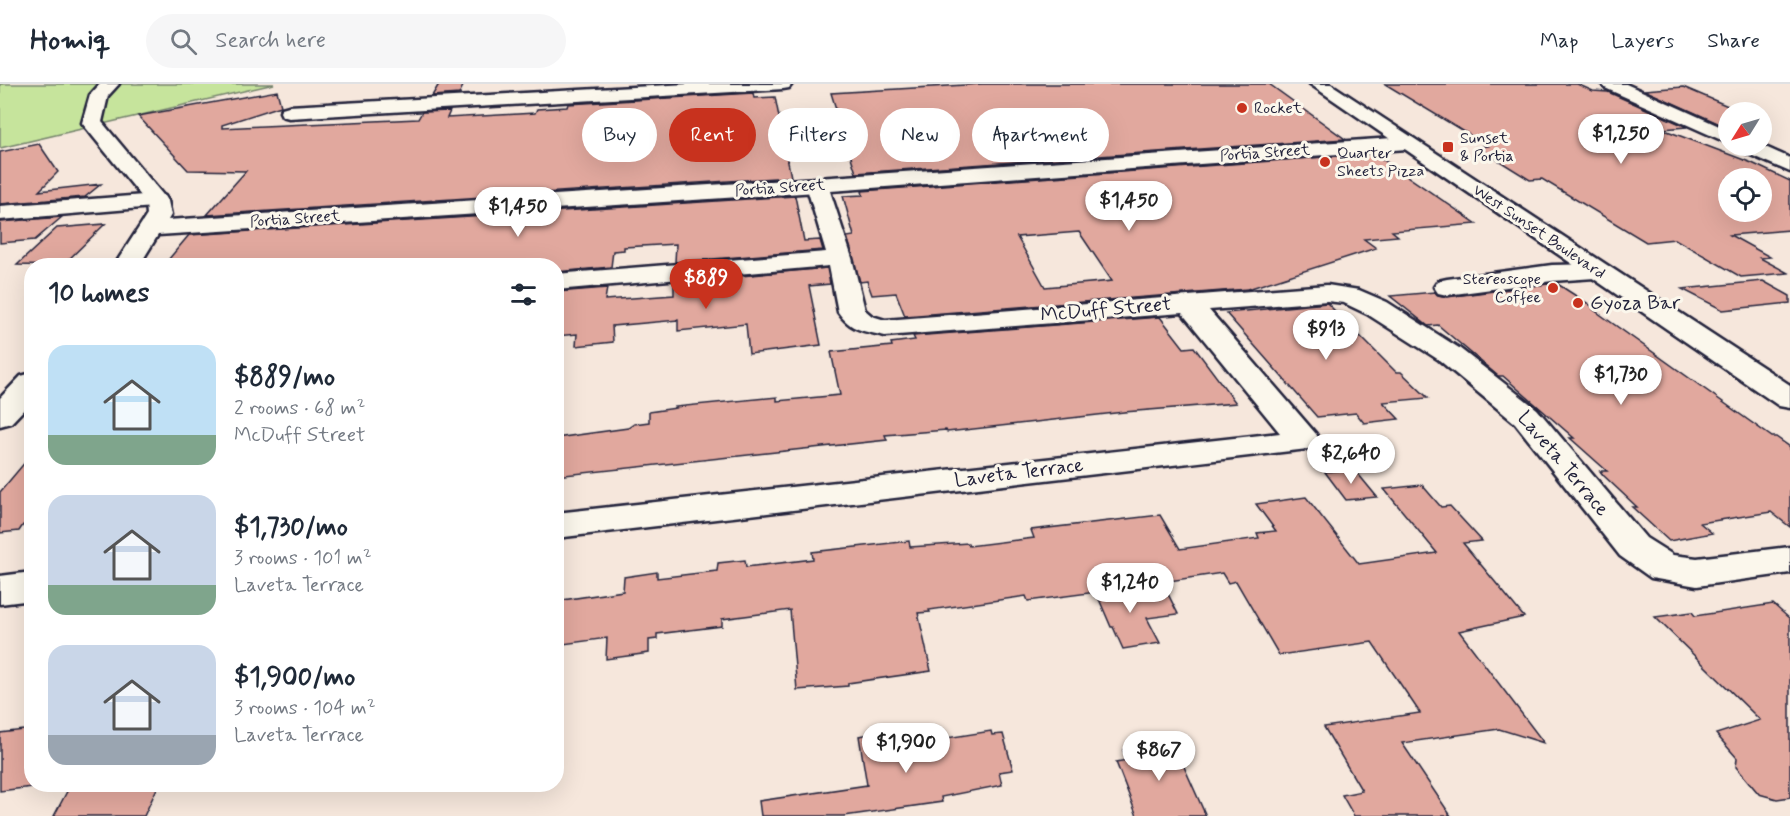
<!DOCTYPE html>
<meta charset="utf-8">
<style>
:root{--surface:#fff;--page:#f6f6f7;--text:#1f2937;--muted:#747a83;--line:#e0e1e3;--accent:#c8321e}
body{margin:0;font-family:Mynerve,sans-serif;background:var(--page);color:var(--text);height:100vh;display:flex;flex-direction:column;font-size:22px;white-space:nowrap}
*{box-sizing:border-box;margin:0}
p{font-size:20px;color:var(--muted)}
.icon{flex:none;width:33px;height:33px;fill:none;stroke:currentColor;stroke-width:2;stroke-linecap:round;stroke-linejoin:round}
.map{position:relative;flex:1;overflow:hidden}
.sheet{position:absolute;left:24px;top:174px;width:540px;height:534px;display:flex;flex-direction:column;background:var(--surface);border-radius:24px;box-shadow:0 6px 24px #0002}
.sheet>*{flex:none}
.hud{position:absolute;left:582px;top:24px;width:570px;height:54px;display:flex;gap:12px}
.needle{width:39px;rotate:233deg}
.buttons{position:absolute;left:1718px;top:18px;display:grid;gap:12px}
.buttons a{display:grid;place-items:center;width:54px;height:54px;border-radius:50%;background:var(--surface);box-shadow:0 6px 24px #0002;font-size:30px}
.price{position:absolute;translate:-50% -51px;padding:0 14px;border-radius:21px;background:#fff;color:#222;font-size:20px;line-height:39px;filter:drop-shadow(0 2px 3px #0008)}
.price::after{content:'';position:absolute;left:50%;top:36px;width:18px;height:14px;margin-left:-9px;background:inherit;clip-path:polygon(0 0,100% 0,50% 100%)}
.price.active{background:var(--accent);color:#fff}
ul{padding:0;list-style:none}
li{display:flex;align-items:center;gap:18px;height:150px;padding:0 24px}
li span{display:grid;place-items:center;flex:none;width:168px;height:120px;border-radius:18px;color:#555}
li>.icon{margin-inline-start:auto}
span .icon{width:72px;height:72px;fill:#fffc;stroke-width:1}
li b{font-size:26px}
h2{display:flex;justify-content:space-between;align-items:center;height:72px;padding:0 24px;font-size:26px}
.chip{padding:0 21px;border-radius:27px;background:var(--surface);box-shadow:0 6px 24px #0002;font-size:21px;line-height:54px}
.chip.active{background:var(--accent);color:#fff}
header{display:flex;align-items:center;gap:36px;box-sizing:border-box;height:84px;padding:0 30px;background:var(--surface);border-bottom:2px solid var(--line)}
header strong{font-size:28px}
nav{display:flex;gap:33px;margin-inline-start:auto;font-size:21px}
.search{width:420px;height:54px;background:var(--page);display:flex;align-items:center;gap:15px;box-sizing:border-box;padding:0 21px;border-radius:33px;color:var(--muted);font-size:22px}
.map>svg:first-child{display:block}
</style>
<header>
<strong>Homiq</strong>
<div class="search"><svg class="icon" aria-label="search" viewBox="0 0 24 24"><circle cx="10" cy="10" r="6"/><path d="M15 15l6 6"/></svg>Search here</div>
<nav><a>Map</a><a>Layers</a><a>Share</a></nav>
</header>
<div class="map">
<svg width="1790" height="732" viewBox="0 0 1790 732">
<rect width="100%" height="100%" fill="#f6e7dc"/>
<filter id="ink" filterUnits="userSpaceOnUse"><feTurbulence type="fractalNoise" baseFrequency=".0167" numOctaves="2"/><feDisplacementMap in="SourceGraphic" scale="12" xChannelSelector="R" yChannelSelector="G"/><feConvolveMatrix kernelMatrix="1 2 1 2 8 2 1 2 1" color-interpolation-filters="sRGB"/></filter>
<g filter="url(#ink)">
<path fill="#c6e49c" stroke="#74836c" stroke-width="1.5" d="M0,0H274L0,64Z"/>
<path fill="#e1a89e" stroke="#22223b" stroke-width="1.5" fill-rule="evenodd" d="M439,0H464L459,10L432,12Z
M982,0H1269L1345,55L856,89L831,9Z
M1385,0H1577L1593,7L1608,8L1687,43L1662,45L1752,79L1790,97V146L1730,151L1770,173L1760,174L1788,189L1741,193L1675,155L1646,158L1542,95L1530,96L1477,63L1488,62ZM1728,94H1761V128H1728Z
M1683,3L1742,28H1728V41H1722L1644,6Z
M277,7L281,22L222,41V44L418,35L422,28L450,27L447,34L535,29L537,25L567,23L568,20L753,9L754,14L775,13L791,93L207,131L246,87L188,86L138,32Z
M39,60L58,88L39,107L101,100L85,113L0,120V68Z
M1366,70L1379,73L1477,140L1392,147L1398,152L1364,155L1376,164L1248,205L905,232L896,209L872,211L867,197L860,198L847,153L854,152L843,112L863,111L862,107ZM1079,148L1112,197L1045,203L1017,153Z
M795,112L804,157L820,156L823,166L675,178L676,160L624,163V166L613,167L611,183L556,188V182H163L189,151Z
M62,133L35,156L0,159V138Z
M105,140L62,182L17,181L57,144Z
M827,184L830,200L809,202L821,261L749,270L746,240L678,247V236L612,242L613,258L576,262L577,250L556,252V208L607,204L605,216L674,211V198Z
M1763,197L1790,212V219L1723,226L1682,205Z
M1556,199L1598,226H1594L1772,353H1776L1790,363V443L1771,428L1700,439L1712,449L1669,457L1632,423H1637L1603,391L1600,387H1607L1570,354H1574L1503,292H1498L1438,241L1428,242L1390,212L1435,208L1438,211L1447,213Z
M1327,219L1396,288H1401L1428,314L1383,318L1399,335L1364,339L1356,329L1317,333L1226,229Z
M1160,233L1184,264L1194,263L1236,319L1124,328L947,348L946,346L885,351L887,356L556,392V354L628,344L634,340L649,338V328L676,324L675,323L777,313V317L840,311L831,268L892,262L891,259L915,256L913,252Z
M32,370V441H23L19,447L0,449V408Z
M1354,385L1377,413L1346,416L1325,388Z
M1422,401L1441,423L1450,422L1482,457L1463,459L1524,533L1459,547L1544,659L1499,645L1402,659L1451,732H1354L1342,711L1362,707L1324,643L1420,629L1372,558L1279,571L1236,497L1228,499L1222,489L1162,498L1178,530L1147,534L1160,559L1123,565L1113,543H1111L1096,508L1028,517L1026,512L929,526L930,528L918,529L931,587L848,599V602L797,606L790,526L722,535V542L657,550V555L649,556V569L606,575L607,554L556,561V517L623,507L624,493L657,488V494L717,487L718,479L745,476L746,483L813,475L812,468L909,457L910,463L968,459L969,462L1034,454L1031,446L1160,431L1180,465L1259,454L1257,449L1276,447L1256,420L1306,413L1359,480L1437,469L1384,405Z
M1773,520L1790,535V713L1777,715L1759,710L1736,683L1737,674L1716,650L1760,636L1655,533L1692,528L1695,532Z
M925,642L928,657L991,647L992,651L1003,650L1013,686L999,688L1002,701L941,713L942,718L844,732H761L759,717L867,701L859,652Z
M32,645V703L0,707V649Z
M1173,658L1206,732H1137L1116,678L1127,676L1123,666Z
M71,700H159L144,732H54Z"/>
<g fill="none" stroke-linecap="round" stroke-linejoin="round">
<defs>
<path id="street" d="M688,0H792L789,4L783,5L289,34L282,32L280,28L282,24L289,22Z
M1602,0H1626L1728,46V59L1605,4Z
M1761,61L1790,74V88L1739,66L1736,62Z
M817,94L825,96L828,101L852,174L865,226L872,232L885,236L1327,201L1359,206L1387,218L1459,264L1537,325L1646,454L1673,471L1697,474L1790,463V489L1697,502L1651,494L1620,472L1515,339L1439,276L1367,230L1344,219L1327,217L1209,226L1316,350L1320,357L1316,364L556,454V429L1280,349L1182,229L885,252C864,247 851,247 838,228L829,182L556,206V190L826,168L806,101L809,96Z
M157,110L165,112L168,117L165,122L0,136V122Z
M1600,180L1609,183L1613,188L1609,193L1552,197L1447,211L1438,209L1434,203L1438,197L1447,195L1552,181Z
M32,488V516L0,520V492Z"/>
<path id="secondary" d="M100,0H119L108,12L102,38L168,117L171,131L168,136L817,94L1407,53L1414,55L1417,59L1414,63L1407,65L817,108L158,151L139,182H114L147,131L146,118L82,39L90,11Z
M32,289V317L11,339L0,342V314L21,292Z"/>
<path id="primary" d="M1310,0H1331L1790,301V324L1779,322Z"/>
</defs>
<use href="#street" stroke="#22223b" stroke-width="5"/>
<use href="#secondary" stroke="#22223b" stroke-width="5"/>
<use href="#primary" stroke="#22223b" stroke-width="5"/>
<use href="#street" fill="#fbf7ec" fill-rule="evenodd"/>
<use href="#secondary" fill="#fbf7ec" fill-rule="evenodd"/>
<use href="#primary" fill="#fbf7ec" fill-rule="evenodd"/>
</g>
</g>
<g fill="#c8321e" stroke="#fbf7ec" stroke-width="2">
<circle cx="1242" cy="24" r="6"/>
<rect x="1442" y="57" width="12" height="12" rx="3"/>
<circle cx="1325" cy="78" r="6"/>
<circle cx="1553" cy="204" r="6"/>
<circle cx="1578" cy="219" r="6"/>
</g>
<g text-anchor="middle" dominant-baseline="central" stroke-width="6" stroke-linejoin="round" paint-order="stroke">
<g font-size="16" fill="#22223b" stroke="#fbf7ec" text-anchor="start">
<text x="1254" y="24">Rocket</text>
<text x="1460" y="54">Sunset<tspan x="1460" dy="18">&amp; Portia</tspan></text>
<text x="1337" y="69">Quarter<tspan x="1337" dy="18">Sheets Pizza</tspan></text>
<text x="1541" y="195" text-anchor="end">Stereoscope<tspan x="1541" dy="18">Coffee</tspan></text>
</g>
<g font-size="16" fill="#22223b" stroke="#fbf7ec">
<text transform="translate(1265 69) rotate(-4)">Portia Street</text>
<text transform="translate(780 104) rotate(-4)">Portia Street</text>
<text transform="translate(295 135) rotate(-4)">Portia Street</text>
<text transform="translate(1539 148) rotate(34)">West Sunset Boulevard</text>
</g>
<g font-size="20" fill="#22223b" stroke="#fbf7ec" text-anchor="start">
<text x="1590" y="219">Gyoza Bar</text>
</g>
<g font-size="20" fill="#22223b" stroke="#fbf7ec">
<text transform="translate(1106 226) rotate(-5)">McDuff Street</text>
<text transform="translate(1563 380) rotate(50)">Laveta Terrace</text>
<text transform="translate(1019 389) rotate(-7)">Laveta Terrace</text>
</g>
</g>
</svg>
<div class="buttons">
<a><svg class="needle" viewBox="-14 -14 28 28"><path d="M0-13l5 13h-10z" fill="#e53935"/><path d="M0 13l5-13h-10z" fill="#747a83"/></svg></a>
<a><svg class="icon" aria-label="locate" viewBox="0 0 24 24"><circle cx="12" cy="12" r="6"/><path d="M12 2v4M12 18v4M2 12h4M18 12h4"/></svg></a>
</div>
<b class="price" style="left:1621px;top:81px">$1,250</b>
<b class="price" style="left:1129px;top:148px">$1,450</b>
<b class="price" style="left:518px;top:154px">$1,450</b>
<b class="price active" style="left:706px;top:226px">$889</b>
<b class="price" style="left:1326px;top:277px">$913</b>
<b class="price" style="left:1621px;top:322px">$1,730</b>
<b class="price" style="left:1351px;top:401px">$2,640</b>
<b class="price" style="left:1130px;top:530px">$1,240</b>
<b class="price" style="left:906px;top:690px">$1,900</b>
<b class="price" style="left:1159px;top:698px">$867</b>
<div class="hud">
<a class="chip">Buy</a>
<a class="chip active">Rent</a>
<a class="chip">Filters</a>
<a class="chip">New</a>
<a class="chip">Apartment</a>
</div>
<section class="sheet">
<h2>10 homes<svg class="icon" aria-label="filters" viewBox="0 0 24 24"><path d="M4 7h16M4 17h16"/><circle cx="9" cy="7" r="2"/><circle cx="15" cy="17" r="2"/></svg></h2>
<ul>
<li><span style="background:linear-gradient(#bfe0f5 75%,#7fa58c 0)"><svg class="icon" aria-label="home" viewBox="0 0 24 24"><path d="M3 11l9-7 9 7M6 9v11h12V9"/></svg></span><div><b>$889/mo</b><p>2 rooms · 68 m²</p><p>McDuff Street</p></div></li>
<li><span style="background:linear-gradient(#c9d6e8 75%,#7fa58c 0)"><svg class="icon" aria-label="home" viewBox="0 0 24 24"><path d="M3 11l9-7 9 7M6 9v11h12V9"/></svg></span><div><b>$1,730/mo</b><p>3 rooms · 101 m²</p><p>Laveta Terrace</p></div></li>
<li><span style="background:linear-gradient(#c9d6e8 75%,#9aa5b1 0)"><svg class="icon" aria-label="home" viewBox="0 0 24 24"><path d="M3 11l9-7 9 7M6 9v11h12V9"/></svg></span><div><b>$1,900/mo</b><p>3 rooms · 104 m²</p><p>Laveta Terrace</p></div></li>
</ul>
</section>
</div>
